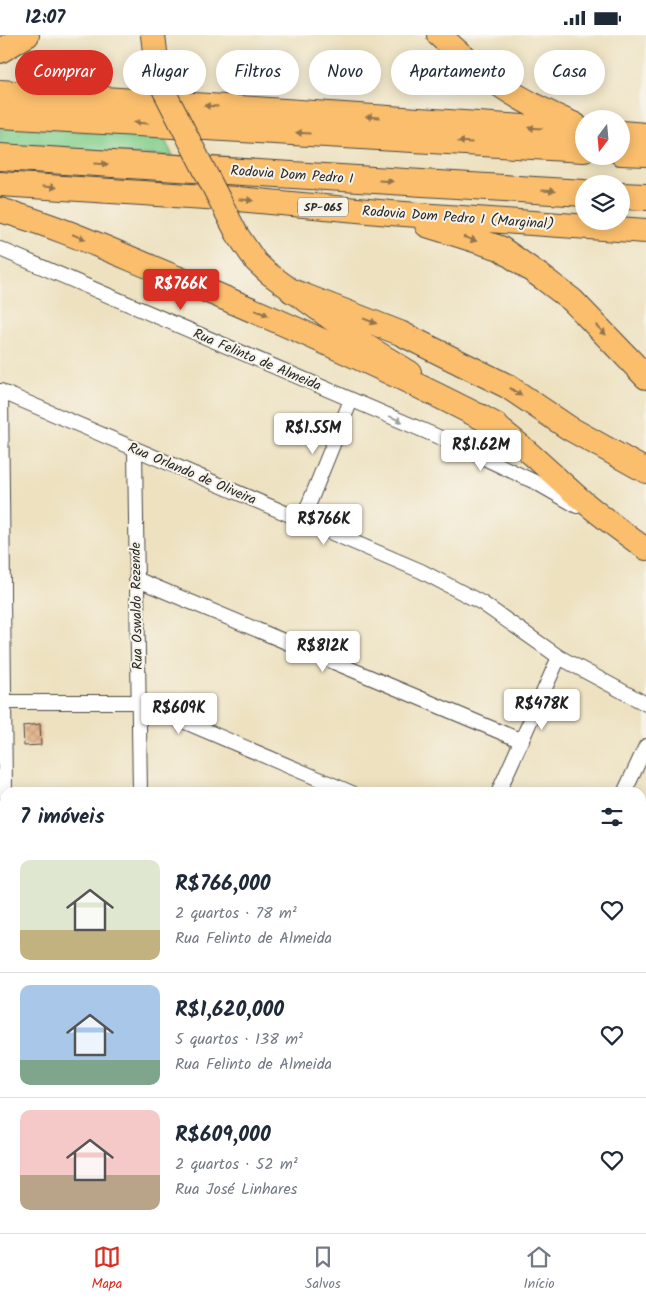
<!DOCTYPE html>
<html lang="pt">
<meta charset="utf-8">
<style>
:root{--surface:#fff;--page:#f2f2f3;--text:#1f2937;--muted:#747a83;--line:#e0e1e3;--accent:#d93025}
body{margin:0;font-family:Kalam,sans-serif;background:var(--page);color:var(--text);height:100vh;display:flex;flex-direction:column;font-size:19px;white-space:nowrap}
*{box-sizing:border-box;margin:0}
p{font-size:16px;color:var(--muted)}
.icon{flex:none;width:28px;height:28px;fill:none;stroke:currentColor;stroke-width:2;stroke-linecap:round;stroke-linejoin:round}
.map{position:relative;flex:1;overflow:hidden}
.panel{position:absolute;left:0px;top:752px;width:646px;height:446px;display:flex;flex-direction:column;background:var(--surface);border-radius:15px 15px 0 0;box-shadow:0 2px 12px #0003}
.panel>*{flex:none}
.top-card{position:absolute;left:15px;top:15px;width:616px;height:45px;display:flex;gap:10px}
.needle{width:32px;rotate:196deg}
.controls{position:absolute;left:575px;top:75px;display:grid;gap:10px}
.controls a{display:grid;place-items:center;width:55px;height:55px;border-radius:50%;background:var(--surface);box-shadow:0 2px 12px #0003;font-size:25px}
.price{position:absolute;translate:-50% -42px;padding:0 11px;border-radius:5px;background:#fff;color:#222;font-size:16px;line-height:32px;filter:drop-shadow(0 1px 2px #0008)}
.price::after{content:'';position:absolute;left:50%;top:30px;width:15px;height:11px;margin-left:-8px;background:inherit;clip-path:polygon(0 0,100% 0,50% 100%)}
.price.active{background:var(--accent);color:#fff}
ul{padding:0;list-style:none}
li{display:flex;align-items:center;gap:15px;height:125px;padding:0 20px}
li+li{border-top:1px solid var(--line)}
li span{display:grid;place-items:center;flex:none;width:140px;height:100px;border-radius:10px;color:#555}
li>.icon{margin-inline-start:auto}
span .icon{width:60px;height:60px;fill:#fffc;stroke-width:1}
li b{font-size:21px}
h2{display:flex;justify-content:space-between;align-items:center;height:60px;padding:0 20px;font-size:21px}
.chip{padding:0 18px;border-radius:22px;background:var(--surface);box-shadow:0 2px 12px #0003;font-size:18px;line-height:45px}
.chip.active{background:var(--accent);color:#fff}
.status{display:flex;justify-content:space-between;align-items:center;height:35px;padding:0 25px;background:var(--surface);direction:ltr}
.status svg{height:14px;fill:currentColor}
.tab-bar{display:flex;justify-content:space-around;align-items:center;height:70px;border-top:1px solid var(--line);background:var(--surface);font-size:14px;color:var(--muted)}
.tab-bar a{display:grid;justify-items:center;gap:2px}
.tab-bar .active{color:var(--accent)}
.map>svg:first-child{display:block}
</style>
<div class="status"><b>12:07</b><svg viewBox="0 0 49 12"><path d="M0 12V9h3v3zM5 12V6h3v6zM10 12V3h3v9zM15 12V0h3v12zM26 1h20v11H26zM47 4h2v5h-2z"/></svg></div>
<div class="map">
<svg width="646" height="1198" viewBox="0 0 646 1198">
<defs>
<pattern id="building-cross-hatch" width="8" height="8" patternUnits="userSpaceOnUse" patternTransform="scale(1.25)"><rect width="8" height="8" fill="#e4b88f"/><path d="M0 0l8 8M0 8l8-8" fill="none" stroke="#c49e7c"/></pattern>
</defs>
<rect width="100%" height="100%" fill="#f7f3e8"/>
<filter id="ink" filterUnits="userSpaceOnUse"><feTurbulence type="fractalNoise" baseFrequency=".02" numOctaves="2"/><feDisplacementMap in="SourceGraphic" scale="10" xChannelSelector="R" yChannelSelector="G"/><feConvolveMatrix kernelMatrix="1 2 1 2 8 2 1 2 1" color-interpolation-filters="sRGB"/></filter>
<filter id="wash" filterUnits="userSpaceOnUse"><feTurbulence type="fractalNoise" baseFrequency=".0096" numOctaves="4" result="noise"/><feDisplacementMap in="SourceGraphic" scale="20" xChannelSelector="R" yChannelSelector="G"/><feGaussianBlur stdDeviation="1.12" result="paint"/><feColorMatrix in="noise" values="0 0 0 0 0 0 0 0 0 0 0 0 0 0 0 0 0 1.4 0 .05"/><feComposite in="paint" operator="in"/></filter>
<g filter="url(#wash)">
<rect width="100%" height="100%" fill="#ede1c0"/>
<path fill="#83cf8d" stroke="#577d5c" d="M0,92L163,101L173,121L0,113Z"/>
<g id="blocks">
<path fill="url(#building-cross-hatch)" d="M40,689L41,710L24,711L23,691Z"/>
</g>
</g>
<g filter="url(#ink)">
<use href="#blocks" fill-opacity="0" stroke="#484641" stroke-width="1"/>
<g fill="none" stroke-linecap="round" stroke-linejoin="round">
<defs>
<path id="minor" d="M0,214L448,406L537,448L577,471
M0,356L421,536L482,568L559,622L646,669
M1,356L5,758
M135,415L140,758
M302,486L351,365
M136,544L522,706
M0,667H138L352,758
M498,758L559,622
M624,758L646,711
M641,1044L646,1034
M0,1096L5,1100
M0,1127L5,1122
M106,1194L111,1198
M291,1194L296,1198
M540,1194L549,1198
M428,1198L430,1194
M569,1198L571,1194"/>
<path id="primary" d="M237,199L256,227L268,238L372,314L410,337
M480,380C516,402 545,433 576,460C599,480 622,497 646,514"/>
<path id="trunk" d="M153,0L158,42
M439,0C485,43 517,65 575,90
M0,16L27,0
M0,57L584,96
M621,98L646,100
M0,149L237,164L390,178L646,196
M0,175C61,192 118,219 177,243C285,288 392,336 496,390
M427,190L500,213L543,243L572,265L646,342
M292,256L400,298L507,351L569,393L646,436"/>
<path id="motorway" d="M0,80L584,114
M621,117L646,118
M0,122L584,158
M621,161L646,162"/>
</defs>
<use href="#minor" stroke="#484641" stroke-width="16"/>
<use href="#primary" stroke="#484641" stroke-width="24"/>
<use href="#trunk" stroke="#484641" stroke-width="26"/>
<use href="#motorway" stroke="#484641" stroke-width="28"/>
<use href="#minor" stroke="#fff" stroke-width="14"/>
<use href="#primary" stroke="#fabe6d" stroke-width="22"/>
<use href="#trunk" stroke="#fabe6d" stroke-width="24"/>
<use href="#motorway" stroke="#fabe6d" stroke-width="26"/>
<defs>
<path id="primary-bridge" d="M160,48L237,199"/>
</defs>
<use href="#primary-bridge" stroke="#484641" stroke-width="24" stroke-linecap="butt"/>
<use href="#primary-bridge" stroke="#fabe6d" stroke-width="22"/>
</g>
<defs><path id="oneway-solid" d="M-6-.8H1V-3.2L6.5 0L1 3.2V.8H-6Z" transform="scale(1.25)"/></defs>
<g fill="#92744c">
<use href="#oneway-solid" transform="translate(211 71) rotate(-176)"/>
<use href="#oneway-solid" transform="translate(373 82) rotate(-176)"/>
<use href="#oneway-solid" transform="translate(141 88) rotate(-177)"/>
<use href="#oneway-solid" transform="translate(535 93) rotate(-176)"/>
<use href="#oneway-solid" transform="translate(303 98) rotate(-177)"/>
<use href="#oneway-solid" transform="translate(465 107) rotate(-177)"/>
<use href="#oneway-solid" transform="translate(101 129) rotate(3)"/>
<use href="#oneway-solid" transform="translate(386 146) rotate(4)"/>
<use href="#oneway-solid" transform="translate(49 152) rotate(4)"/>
<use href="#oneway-solid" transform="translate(548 156) rotate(4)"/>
<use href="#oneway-solid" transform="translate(246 165) rotate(5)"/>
<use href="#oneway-solid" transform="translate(79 202) rotate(23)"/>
<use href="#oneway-solid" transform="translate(470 204) rotate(18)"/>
<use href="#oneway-solid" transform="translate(262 278) rotate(23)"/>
<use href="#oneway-solid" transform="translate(370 286) rotate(21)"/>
<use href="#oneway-solid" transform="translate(601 295) rotate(45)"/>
<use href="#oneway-solid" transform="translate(516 357) rotate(33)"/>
</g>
<use fill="#a0a0a0" href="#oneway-solid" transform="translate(396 384) rotate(23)"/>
</g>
<g text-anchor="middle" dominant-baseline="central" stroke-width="4" stroke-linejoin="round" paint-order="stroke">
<rect fill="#f7f3e8" stroke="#686764" stroke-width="1" x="298" y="162.5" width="50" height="19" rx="4"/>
<g font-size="12" font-weight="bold" fill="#2b2b2b">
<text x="323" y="172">SP-065</text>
</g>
<g font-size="14" fill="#2b2b2b" stroke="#f7f3e8">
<text transform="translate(292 140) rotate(4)">Rodovia Dom Pedro I</text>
<text transform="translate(458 183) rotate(4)">Rodovia Dom Pedro I (Marginal)</text>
<text transform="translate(257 325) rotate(23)">Rua Felinto de Almeida</text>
<text transform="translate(192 439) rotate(23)">Rua Orlando de Oliveira</text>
<text transform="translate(137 571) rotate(-91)">Rua Oswaldo Rezende</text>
</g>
</g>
</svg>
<div class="controls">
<a><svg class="needle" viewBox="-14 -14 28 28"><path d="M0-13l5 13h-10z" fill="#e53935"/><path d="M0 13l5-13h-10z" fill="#747a83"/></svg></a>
<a><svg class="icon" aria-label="layers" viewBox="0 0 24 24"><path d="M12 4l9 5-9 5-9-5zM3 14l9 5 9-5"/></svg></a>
</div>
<b class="price active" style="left:181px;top:276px">R$766K</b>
<b class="price" style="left:313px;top:420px">R$1.55M</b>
<b class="price" style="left:481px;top:437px">R$1.62M</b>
<b class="price" style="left:324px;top:511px">R$766K</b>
<b class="price" style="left:323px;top:638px">R$812K</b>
<b class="price" style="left:542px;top:696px">R$478K</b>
<b class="price" style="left:179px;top:700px">R$609K</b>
<div class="top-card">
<a class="chip active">Comprar</a>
<a class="chip">Alugar</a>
<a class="chip">Filtros</a>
<a class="chip">Novo</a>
<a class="chip">Apartamento</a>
<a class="chip">Casa</a>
</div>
<section class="panel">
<h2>7 imóveis<svg class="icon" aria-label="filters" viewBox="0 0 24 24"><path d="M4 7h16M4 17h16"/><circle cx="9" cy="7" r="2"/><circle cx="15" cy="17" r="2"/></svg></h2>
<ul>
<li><span style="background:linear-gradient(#dfe7d0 70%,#c2b280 0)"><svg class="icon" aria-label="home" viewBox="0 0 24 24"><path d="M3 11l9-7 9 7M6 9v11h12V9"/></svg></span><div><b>R$766,000</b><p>2 quartos · 78 m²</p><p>Rua Felinto de Almeida</p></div><svg class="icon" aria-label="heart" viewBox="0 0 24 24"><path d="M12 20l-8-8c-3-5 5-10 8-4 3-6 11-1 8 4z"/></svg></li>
<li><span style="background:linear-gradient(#a9c7e8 75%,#7fa58c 0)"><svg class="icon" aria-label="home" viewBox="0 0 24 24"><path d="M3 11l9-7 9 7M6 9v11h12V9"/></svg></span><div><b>R$1,620,000</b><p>5 quartos · 138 m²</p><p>Rua Felinto de Almeida</p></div><svg class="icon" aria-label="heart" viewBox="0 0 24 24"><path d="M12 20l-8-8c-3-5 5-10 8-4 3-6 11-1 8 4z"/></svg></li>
<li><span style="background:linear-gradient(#f6c9c9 65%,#b9a48a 0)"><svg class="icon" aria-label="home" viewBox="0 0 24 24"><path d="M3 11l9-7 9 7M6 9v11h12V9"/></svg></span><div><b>R$609,000</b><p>2 quartos · 52 m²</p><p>Rua José Linhares</p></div><svg class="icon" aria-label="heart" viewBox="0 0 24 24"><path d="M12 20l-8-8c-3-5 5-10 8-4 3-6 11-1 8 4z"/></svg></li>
</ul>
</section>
</div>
<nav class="tab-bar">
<a class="active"><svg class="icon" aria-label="map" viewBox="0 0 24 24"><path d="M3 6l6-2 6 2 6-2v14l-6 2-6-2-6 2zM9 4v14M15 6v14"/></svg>Mapa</a>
<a><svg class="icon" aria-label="saved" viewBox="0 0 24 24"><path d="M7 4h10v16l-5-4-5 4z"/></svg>Salvos</a>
<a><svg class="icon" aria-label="home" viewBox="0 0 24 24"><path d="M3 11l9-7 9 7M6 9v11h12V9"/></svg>Início</a>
</nav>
